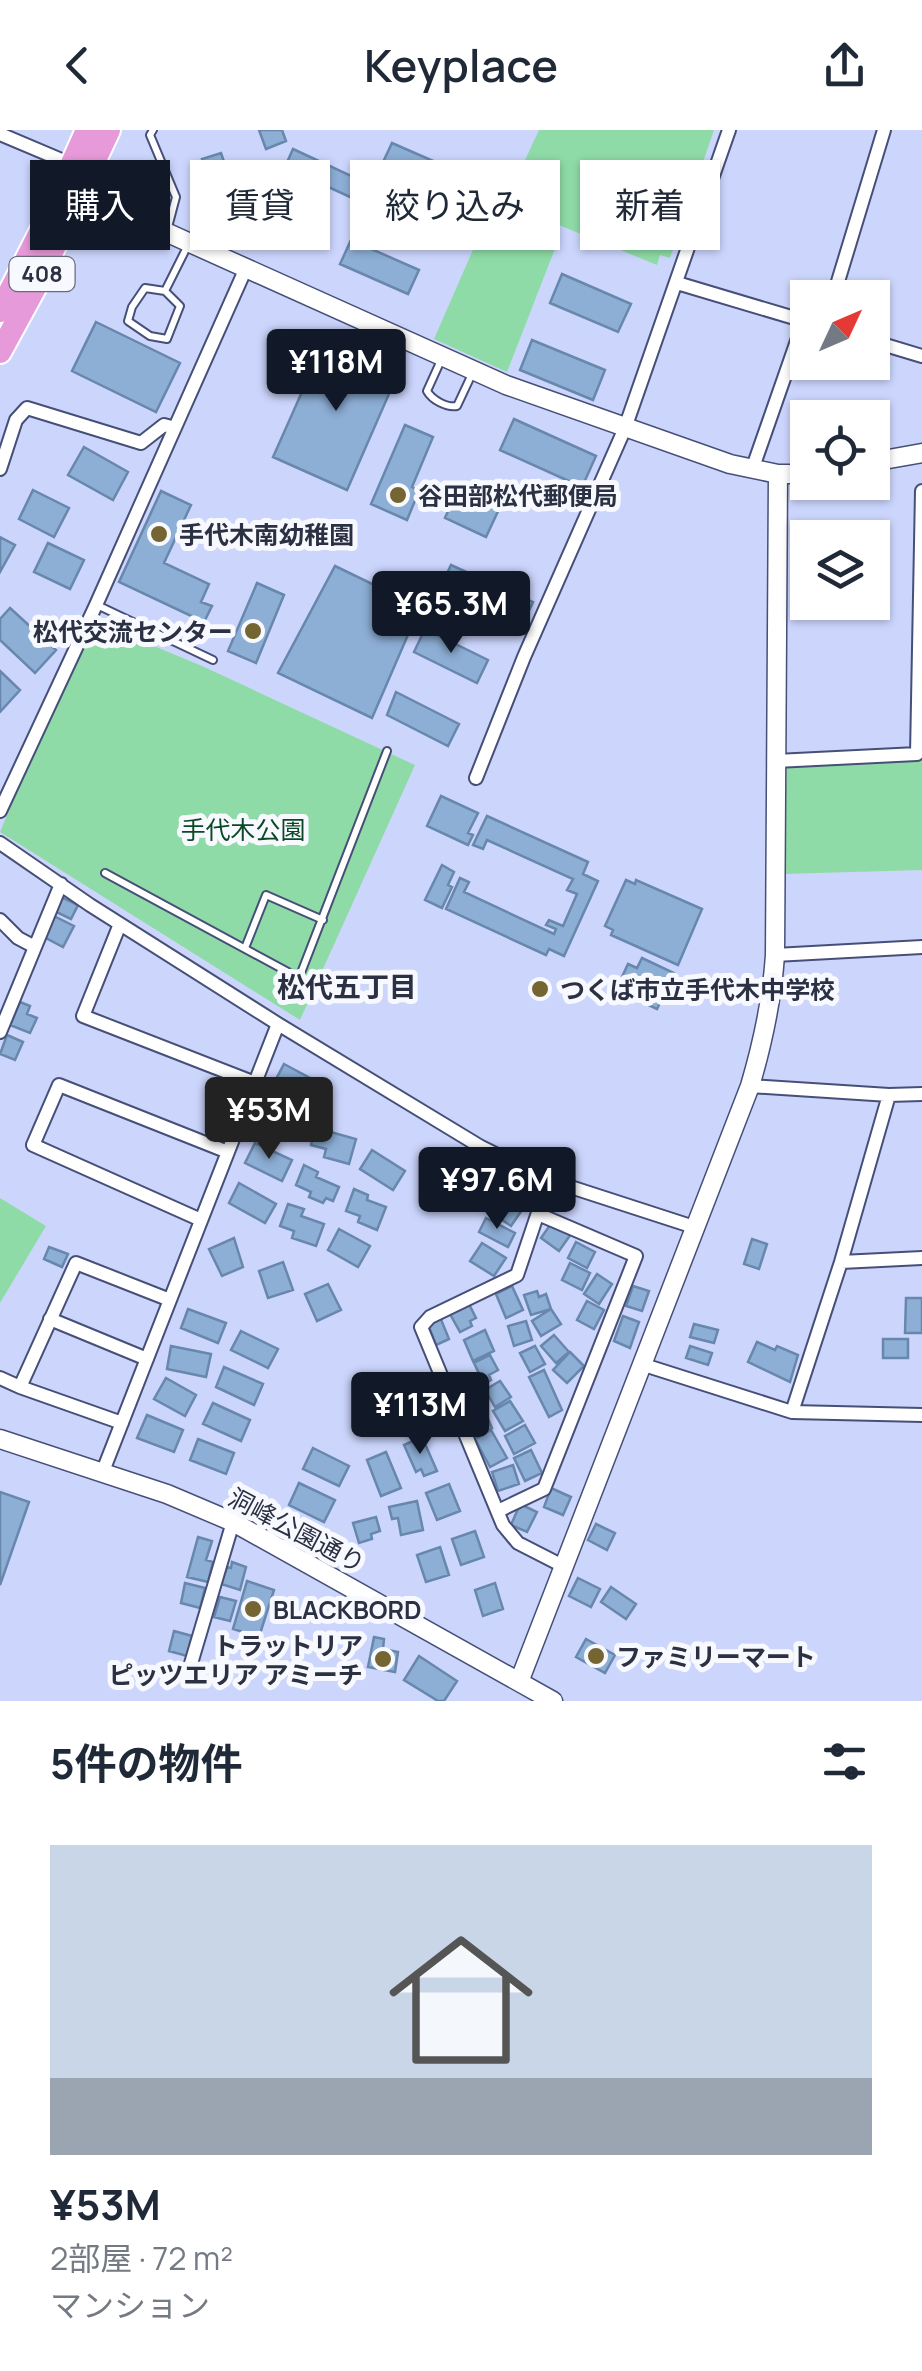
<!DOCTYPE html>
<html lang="ja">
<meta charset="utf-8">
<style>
:root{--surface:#fff;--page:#f6f6f7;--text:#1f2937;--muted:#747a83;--line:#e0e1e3;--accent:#111827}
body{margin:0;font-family:Manrope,"Noto Sans JP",sans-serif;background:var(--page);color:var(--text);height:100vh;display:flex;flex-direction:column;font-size:38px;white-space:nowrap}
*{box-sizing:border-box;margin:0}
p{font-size:32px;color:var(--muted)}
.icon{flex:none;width:55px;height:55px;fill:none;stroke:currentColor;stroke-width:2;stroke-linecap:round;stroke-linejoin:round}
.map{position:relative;height:1571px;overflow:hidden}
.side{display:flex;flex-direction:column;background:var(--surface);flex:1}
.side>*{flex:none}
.top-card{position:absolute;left:30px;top:30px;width:862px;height:90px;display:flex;gap:20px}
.needle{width:65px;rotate:46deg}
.fabs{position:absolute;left:790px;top:150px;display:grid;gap:20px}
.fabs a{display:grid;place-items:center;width:100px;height:100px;border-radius:0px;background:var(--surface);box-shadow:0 2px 8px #0004;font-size:50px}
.price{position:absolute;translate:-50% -85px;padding:0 22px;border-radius:10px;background:var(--accent);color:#fff;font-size:32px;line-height:65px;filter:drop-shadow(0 2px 5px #0008)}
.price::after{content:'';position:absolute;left:50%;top:60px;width:30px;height:22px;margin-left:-15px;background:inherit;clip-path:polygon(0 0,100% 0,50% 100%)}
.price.active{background:#222;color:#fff}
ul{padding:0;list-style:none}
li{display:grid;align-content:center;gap:20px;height:530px;padding:0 50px}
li+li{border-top:2px solid var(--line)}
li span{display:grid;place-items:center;height:310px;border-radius:0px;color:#555}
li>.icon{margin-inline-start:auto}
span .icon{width:180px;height:180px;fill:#fffc;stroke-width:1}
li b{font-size:42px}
h2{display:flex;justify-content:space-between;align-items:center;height:120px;padding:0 50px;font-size:42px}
.tag{padding:0 35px;border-radius:0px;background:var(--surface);box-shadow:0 2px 8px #0004;font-size:35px;line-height:90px}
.tag.active{background:var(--accent);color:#fff}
header{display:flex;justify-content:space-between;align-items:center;height:130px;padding:0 50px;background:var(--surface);font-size:45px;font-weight:600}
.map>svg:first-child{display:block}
</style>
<header><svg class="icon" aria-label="back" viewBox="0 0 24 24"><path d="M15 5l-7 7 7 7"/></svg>Keyplace<svg class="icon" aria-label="share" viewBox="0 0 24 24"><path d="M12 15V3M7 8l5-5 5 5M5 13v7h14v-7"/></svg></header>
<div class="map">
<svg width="922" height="1571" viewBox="0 0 922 1571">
<rect width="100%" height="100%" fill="#ccd6fd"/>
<path fill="#8fdba7" d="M539,0H714L670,128L660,125L657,135L505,73Z
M492,86L558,111L507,242L434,209L486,90Z
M89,489L202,536L415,635L300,890L0,702Z
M922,629V740L783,744L780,633Z
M0,1068L46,1096L0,1173Z"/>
<path fill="#8daed5" stroke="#6887ad" stroke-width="2.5" d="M259,0H282L286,11L266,19Z
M392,13L465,45L456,64L383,32Z
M293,19L358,49L350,67L285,37Z
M221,23L232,55L213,61L202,29Z
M369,59L442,90L432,114L359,83Z
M242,65L309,94L300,115L233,85Z
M351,110L419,140L408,164L340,134Z
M562,144L631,174L618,202L550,173Z
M96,192L180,233L156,282L72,241Z
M326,208L399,241L347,360L273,327Z
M532,210L605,240L593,270L520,240Z
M514,289L596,326L582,357L500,320Z
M405,295L433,307L412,357L419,361L407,390L371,374Z
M84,317L128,342L113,370L68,345Z
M458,358L500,377L486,407L445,388Z
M33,360L69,378L54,407L19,389Z
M161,361L191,375L164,433L209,454L201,472L212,476L204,492L119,452Z
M0,407L15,415L0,442Z
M48,413L84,430L70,459L34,442Z
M451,435L533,472L519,502L437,465Z
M335,436L420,477L372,588L278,543Z
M257,453L284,465L256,533L228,521Z
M10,478L56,520L35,543L0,510V489Z
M425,499L488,530L477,553L414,522Z
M0,541L20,560L0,582Z
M396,562L459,594L448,616L387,585Z
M441,666L478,683L468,703L473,705L468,715L427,696Z
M487,686L588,732L583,744L598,751L564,826L549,819L546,825L446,779L460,748L469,752L464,762L554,804L556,799L546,795L549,790L563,796L577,764L567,760L573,749L487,710L483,719L473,715Z
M442,735L454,742L448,755L452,757L442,778L425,770Z
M626,750L635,754L636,750L702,779L678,835L611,805L613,800L605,796Z
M59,766L78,775L71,789L52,780Z
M52,785L74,796L63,817L42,806Z
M642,828L674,843L657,879L616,860L628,834L637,838Z
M20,872L30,876L27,884L37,888L30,903L10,895Z
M7,905L23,912L15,930L0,924Z
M284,934L310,948L300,965L275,951Z
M270,972L303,987L293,1009L260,994Z
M320,999L356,1009L349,1034L324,1027L326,1019L311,1015L314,1002L318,1003Z
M255,1013L292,1030L282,1051L245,1033Z
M372,1020L405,1041L393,1060L360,1039Z
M304,1035L318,1042L316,1047L339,1057L333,1071L326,1068L323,1073L309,1067L311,1062L296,1055Z
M239,1053L276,1074L265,1093L229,1073Z
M354,1059L368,1065L367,1070L386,1077L377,1100L358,1092L360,1086L346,1081Z
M504,1060L517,1069L514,1074L522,1080L511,1096L489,1081Z
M288,1074L304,1079L301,1086L324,1094L316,1116L292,1108L294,1101L280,1096Z
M486,1088L515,1103L508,1117L479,1102Z
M553,1091L571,1104L559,1121L541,1108Z
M339,1099L370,1116L358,1137L328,1120Z
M234,1108L243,1137L222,1146L209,1119Z
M752,1109L767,1114L759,1139L744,1134Z
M576,1112L595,1122L587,1138L568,1128Z
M482,1113L506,1128L494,1146L470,1131Z
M49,1117L68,1124L62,1137L44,1129Z
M283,1132L293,1160L268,1168L259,1141Z
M570,1133L590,1143L582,1160L562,1150Z
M597,1144L612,1154L599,1174L584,1164Z
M328,1154L341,1180L317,1191L305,1164Z
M512,1156L523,1180L506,1188L496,1164Z
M633,1156L649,1161L642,1181L626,1176Z
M537,1161L539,1167L546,1164L551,1179L531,1185L524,1165Z
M906,1168H922V1203H905Z
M587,1171L604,1180L594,1199L577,1190Z
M469,1174L476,1188L470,1191L472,1196L460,1202L450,1184Z
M188,1179L226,1193L218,1213L181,1198Z
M551,1179L561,1194L541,1206L532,1191Z
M623,1186L639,1192L630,1218L614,1211Z
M440,1187L449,1209L436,1215L427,1192Z
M526,1191L532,1210L514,1216L508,1196Z
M694,1194L718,1200L714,1213L690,1207Z
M485,1200L494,1221L473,1231L464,1210Z
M241,1201L278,1219L268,1238L231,1220Z
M554,1205L569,1222L556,1233L541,1216Z
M883,1209H908V1228H883Z
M757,1212L775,1220L777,1216L798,1225L790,1252L748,1232Z
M171,1216L211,1224L206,1247L167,1239Z
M535,1216L545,1234L530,1242L520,1223Z
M690,1216L712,1223L708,1235L686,1228Z
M570,1222L584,1236L567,1253L553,1240Z
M490,1225L498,1240L489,1245L491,1250L484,1254L474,1233Z
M224,1237L263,1254L254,1275L216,1257Z
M544,1240L562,1280L549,1287L529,1247Z
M166,1248L196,1265L185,1286L154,1269Z
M500,1251L511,1267L495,1277L485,1260Z
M412,1252L424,1281L403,1290L391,1261Z
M510,1271L523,1291L505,1301L493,1281Z
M213,1273L250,1290L241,1311L203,1294Z
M483,1277L492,1298L474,1306L465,1285Z
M147,1285L183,1300L174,1322L137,1308Z
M525,1295L535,1313L514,1324L505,1306Z
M491,1300L507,1328L490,1337L475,1309Z
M422,1307L437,1341L424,1346L421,1339L416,1342L404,1315Z
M198,1309L234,1323L226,1344L190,1330Z
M313,1318L349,1336L339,1356L303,1339Z
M531,1320L542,1343L525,1351L514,1328Z
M386,1322L401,1358L381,1366L367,1330Z
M513,1335L519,1354L498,1361L492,1342Z
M299,1353L335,1370L324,1392L289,1375Z
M449,1354L460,1381L437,1390L426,1363Z
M551,1358L571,1367L563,1385L544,1377Z
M0,1362L29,1372L0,1455Z
M417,1371L423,1400L401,1405L398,1388L392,1389L389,1377Z
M520,1374L537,1382L527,1402L511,1395Z
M376,1387L380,1401L371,1404L372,1409L359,1413L353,1393Z
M596,1394L615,1403L607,1420L588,1410Z
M475,1401L484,1427L461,1435L452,1409Z
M198,1407L212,1411L206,1430L213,1432L208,1452L187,1447Z
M440,1417L449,1445L426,1452L417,1425Z
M232,1432L246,1437L240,1460L221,1454L227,1437L231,1438Z
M578,1448L600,1459L591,1477L569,1466Z
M247,1451L274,1460L259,1507L233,1499Z
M185,1453L205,1458L200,1478L181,1473Z
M495,1453L503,1479L483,1486L475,1460Z
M611,1457L636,1474L626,1489L601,1472Z
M220,1467L236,1471L230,1491L214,1487Z
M174,1501L192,1506L187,1526L169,1521Z
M374,1507L384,1509L383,1519L398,1522L395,1542L368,1537Z
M586,1509L615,1525L605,1543L576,1527Z
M419,1526L457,1551L444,1571H438L404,1550Z"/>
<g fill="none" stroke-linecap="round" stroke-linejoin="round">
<defs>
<path id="lane" d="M153,0L150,5L176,67L167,101
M165,161L145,158L132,177L128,191L150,206L167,209L180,176L165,161L189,113
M442,228L427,261C432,270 447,278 457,276L472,244
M97,475L213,530
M105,743L299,848L387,621
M245,818L266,765L323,790"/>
<path id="street" d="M0,4L71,34
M677,153L808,192
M833,168L884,0
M872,211L922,226
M0,339L16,290L27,278L141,313L164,295L175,298
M752,340L804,191
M776,631L917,624L922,361
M476,648L524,527L625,298L729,0
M0,681L96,475L246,138
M0,713L90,775L278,894L481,1017L549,1050L694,1097
M0,790L18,808L35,817
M120,794L83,886L255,953
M775,825L922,817
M0,902L61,754
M750,956L889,965L922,964
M549,1050L517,1145L430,1187L421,1197L503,1395L518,1413L563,1436
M201,1090L33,1015L59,955L228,1022
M841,1132L922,1128
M50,1189L147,1229
M641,1234L792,1282L922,1285
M0,1248L20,1257
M792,1282L841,1132L889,965
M122,1293L20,1257L76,1133L170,1170
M103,1341L278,894
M498,1381L544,1359L636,1126L538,1084
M187,1547L233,1392"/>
<path id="secondary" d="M70,59L506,255L730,334L778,344H808
M872,332L922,323
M0,1309L167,1364L233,1392L553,1571
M519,1552L750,956C763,912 772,870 775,825L778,344"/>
<path id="highway" d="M0,181L48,87L87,0
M0,222L37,154L109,0"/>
</defs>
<use href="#lane" stroke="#464f77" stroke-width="10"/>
<use href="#street" stroke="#464f77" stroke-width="16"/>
<use href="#secondary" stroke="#464f77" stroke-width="21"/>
<use href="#highway" stroke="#fff" stroke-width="26"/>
<use href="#lane" stroke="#fff" stroke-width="6"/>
<use href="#street" stroke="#fff" stroke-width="12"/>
<use href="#secondary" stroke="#fff" stroke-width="18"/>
<use href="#highway" stroke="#e79ad9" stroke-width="22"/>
</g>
<g fill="#746532" stroke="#f7f9fe" stroke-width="4">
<circle cx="398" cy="365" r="10"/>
<circle cx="159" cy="404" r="10"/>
<circle cx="253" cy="501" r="10"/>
<circle cx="540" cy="859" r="10"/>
<circle cx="253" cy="1479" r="10"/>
<circle cx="596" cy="1526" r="10"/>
<circle cx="383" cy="1529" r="10"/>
</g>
<g text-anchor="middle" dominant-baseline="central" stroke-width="10" stroke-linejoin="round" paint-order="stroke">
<rect fill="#f7f9fe" stroke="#686c7a" stroke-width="2.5" x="9.5" y="127" width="65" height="34" rx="8"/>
<g font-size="22" font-weight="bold" fill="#2b3042">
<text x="42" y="144">408</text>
</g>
<g font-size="25" font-weight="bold" fill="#2b3042" stroke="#f7f9fe" text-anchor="start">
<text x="418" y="365">谷田部松代郵便局</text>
<text x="179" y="404">手代木南幼稚園</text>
<text x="233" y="501" text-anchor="end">松代交流センター</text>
<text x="560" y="859">つくば市立手代木中学校</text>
<text x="273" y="1479">BLACKBORD</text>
<text x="363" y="1515" text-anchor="end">トラットリア<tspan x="363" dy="29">ピッツエリア アミーチ</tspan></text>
<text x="616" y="1526">ファミリーマート</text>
</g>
<g font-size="25" fill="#0b4826" stroke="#f7f9fe">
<text x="243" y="699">手代木公園</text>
</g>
<g font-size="25" fill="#2b3042" stroke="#f7f9fe">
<text transform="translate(297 1400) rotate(28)">洞峰公園通り</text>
</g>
<g font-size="28" font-weight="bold" fill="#2b3042" stroke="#f7f9fe">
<text x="347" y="856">松代五丁目</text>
</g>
</g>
</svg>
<div class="fabs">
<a><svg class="needle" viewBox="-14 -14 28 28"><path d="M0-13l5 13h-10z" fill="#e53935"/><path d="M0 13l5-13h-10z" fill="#747a83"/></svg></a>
<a><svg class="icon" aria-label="locate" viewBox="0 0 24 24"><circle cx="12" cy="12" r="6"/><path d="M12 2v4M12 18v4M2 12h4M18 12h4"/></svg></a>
<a><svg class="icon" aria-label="layers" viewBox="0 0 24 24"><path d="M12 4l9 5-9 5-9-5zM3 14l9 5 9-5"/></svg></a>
</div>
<b class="price" style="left:336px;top:284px">¥118M</b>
<b class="price" style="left:451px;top:526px">¥65.3M</b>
<b class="price active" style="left:269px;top:1032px">¥53M</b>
<b class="price" style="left:497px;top:1102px">¥97.6M</b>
<b class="price" style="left:420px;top:1327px">¥113M</b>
<div class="top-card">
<a class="tag active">購入</a>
<a class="tag">賃貸</a>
<a class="tag">絞り込み</a>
<a class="tag">新着</a>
</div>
</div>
<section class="side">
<h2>5件の物件<svg class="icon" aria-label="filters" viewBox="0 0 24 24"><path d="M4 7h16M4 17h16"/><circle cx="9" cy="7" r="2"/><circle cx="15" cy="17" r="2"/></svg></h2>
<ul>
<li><span style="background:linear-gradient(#c9d6e8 75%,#9aa5b1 0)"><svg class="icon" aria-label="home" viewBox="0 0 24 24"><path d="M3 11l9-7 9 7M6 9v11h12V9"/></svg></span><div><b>¥53M</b><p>2部屋 · 72 m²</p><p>マンション</p></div></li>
</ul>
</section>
